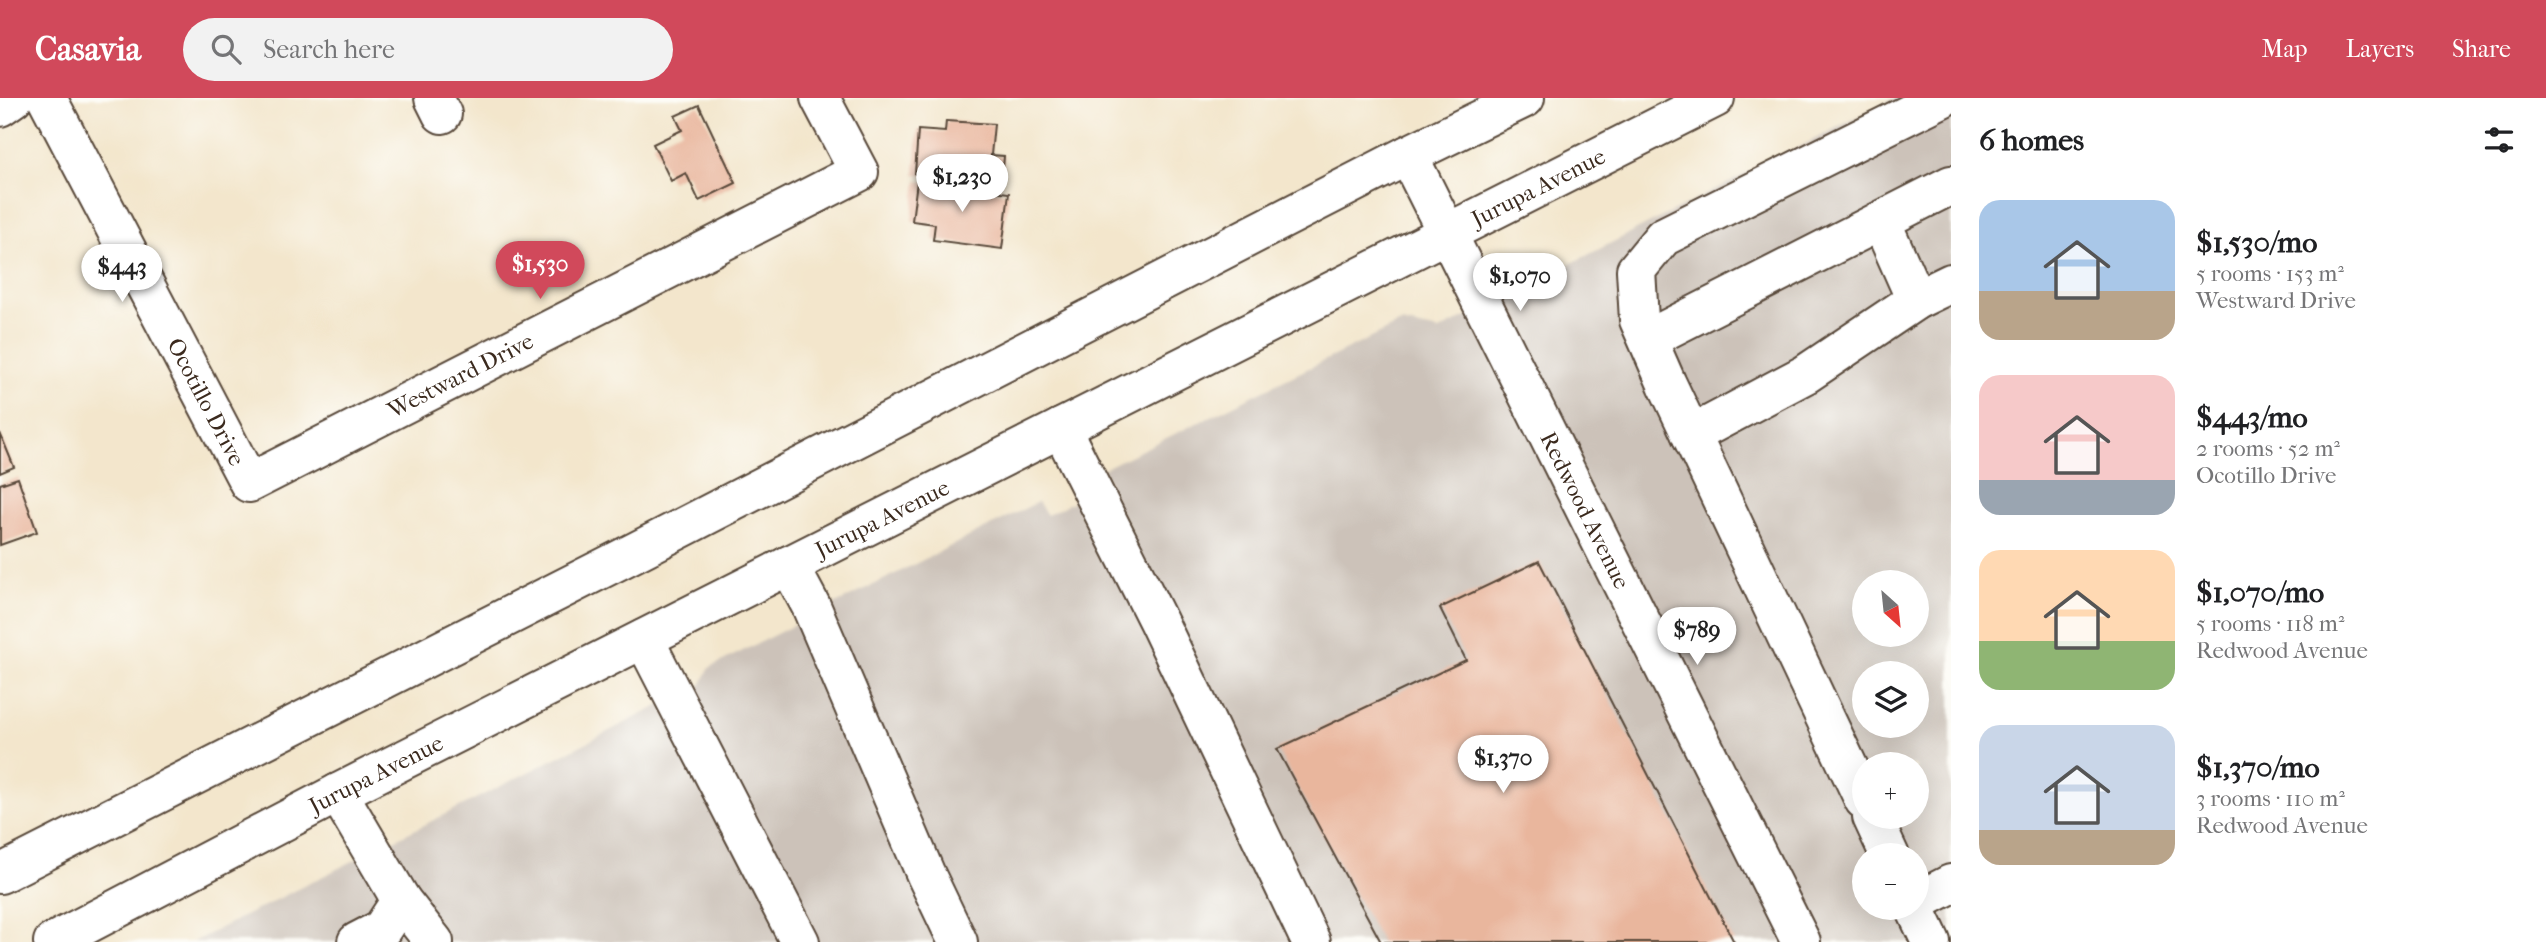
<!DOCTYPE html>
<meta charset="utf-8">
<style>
:root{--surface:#fff;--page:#f2f2f2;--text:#202124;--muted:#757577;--accent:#d1495b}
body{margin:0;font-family:"IM FELL French Canon",serif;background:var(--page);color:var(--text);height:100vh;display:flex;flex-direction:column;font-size:26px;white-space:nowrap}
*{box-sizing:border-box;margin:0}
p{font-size:23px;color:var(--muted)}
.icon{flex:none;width:38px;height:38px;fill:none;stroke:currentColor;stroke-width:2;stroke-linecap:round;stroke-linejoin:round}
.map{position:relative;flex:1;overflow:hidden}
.drawer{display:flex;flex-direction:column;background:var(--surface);width:595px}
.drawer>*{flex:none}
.needle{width:46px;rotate:153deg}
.controls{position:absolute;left:1852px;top:472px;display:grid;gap:14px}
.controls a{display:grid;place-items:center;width:77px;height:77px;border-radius:50%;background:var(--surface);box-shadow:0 7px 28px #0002;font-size:35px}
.price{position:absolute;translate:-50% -60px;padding:0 16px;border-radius:24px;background:#fff;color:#222;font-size:23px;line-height:46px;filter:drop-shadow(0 2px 4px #0008)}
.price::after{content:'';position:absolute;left:50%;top:42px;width:21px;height:16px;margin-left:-10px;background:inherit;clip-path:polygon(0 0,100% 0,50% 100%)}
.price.selected{background:var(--accent);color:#fff}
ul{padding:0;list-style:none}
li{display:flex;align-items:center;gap:21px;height:175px;padding:0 28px}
li span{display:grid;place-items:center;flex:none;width:196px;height:140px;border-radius:21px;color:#555}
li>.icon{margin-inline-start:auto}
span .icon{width:84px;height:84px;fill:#fffc;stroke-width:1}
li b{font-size:30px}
h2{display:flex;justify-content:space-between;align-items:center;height:84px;padding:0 28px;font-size:30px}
header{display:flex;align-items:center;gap:42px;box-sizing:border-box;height:98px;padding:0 35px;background:var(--accent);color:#fff}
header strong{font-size:33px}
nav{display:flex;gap:38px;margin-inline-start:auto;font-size:24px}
.search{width:490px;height:63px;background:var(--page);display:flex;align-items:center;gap:18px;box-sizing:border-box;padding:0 24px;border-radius:38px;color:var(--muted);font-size:26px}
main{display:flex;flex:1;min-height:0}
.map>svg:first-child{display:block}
</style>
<header>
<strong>Casavia</strong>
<div class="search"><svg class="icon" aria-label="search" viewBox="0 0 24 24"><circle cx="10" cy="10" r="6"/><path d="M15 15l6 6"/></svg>Search here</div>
<nav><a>Map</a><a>Layers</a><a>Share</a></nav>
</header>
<main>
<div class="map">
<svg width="1951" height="844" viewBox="0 0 1951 844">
<rect width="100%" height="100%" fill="#fdfcf7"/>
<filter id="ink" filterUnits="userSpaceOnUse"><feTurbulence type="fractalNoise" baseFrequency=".0143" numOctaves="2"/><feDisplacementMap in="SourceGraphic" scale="14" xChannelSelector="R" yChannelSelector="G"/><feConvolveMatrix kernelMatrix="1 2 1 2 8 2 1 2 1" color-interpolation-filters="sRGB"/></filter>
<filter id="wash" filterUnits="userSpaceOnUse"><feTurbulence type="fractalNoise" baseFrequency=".00686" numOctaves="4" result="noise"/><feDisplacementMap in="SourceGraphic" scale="28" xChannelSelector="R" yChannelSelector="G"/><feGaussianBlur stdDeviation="1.57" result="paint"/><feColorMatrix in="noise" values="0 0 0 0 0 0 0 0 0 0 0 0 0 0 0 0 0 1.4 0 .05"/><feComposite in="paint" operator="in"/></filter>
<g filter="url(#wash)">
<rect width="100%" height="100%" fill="#f3e6cc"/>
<path fill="#ccc2b9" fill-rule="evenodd" d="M1895,0H1951V844H193L702,586L709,570L1038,404L1047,417L1109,385L1103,371L1401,225L1439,233ZM1864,485H1916V537H1864ZM1864,576H1916V628H1864ZM1864,667H1916V719H1864ZM1864,758H1916V810H1864Z"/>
<g id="blocks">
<path fill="#e9b69d" d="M699,7L736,85L699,103L686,75L671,83L653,46L682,32L675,18Z
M946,23L994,26L991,57L1004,58L1002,82L915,76L918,32L945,34Z
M917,83L1009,95L1002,151L933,142L935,126L912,123Z
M0,335L14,369L0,375Z
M18,380L37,434L0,447V386Z
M1539,463L1734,844H1381L1277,651L1466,562L1440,510Z"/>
</g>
</g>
<g filter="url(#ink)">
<use href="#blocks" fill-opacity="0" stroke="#574638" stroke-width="2"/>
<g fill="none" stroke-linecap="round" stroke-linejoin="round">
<defs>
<g id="minor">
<path id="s1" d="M47,0L249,385L859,74L820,0"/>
<path d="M434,0L442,16"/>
<path d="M0,9L13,0"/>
<path id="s2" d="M1408,57L1801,844"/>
<path d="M1881,123L1916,202"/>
<path d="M1648,241L1951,87"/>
<path d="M1061,330L1158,523L1311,844"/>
<path d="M1691,337L1806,276L1916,202L1951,185"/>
<path d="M789,467L811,508L926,777L958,844"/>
<path d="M644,541L800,844"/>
<path d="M338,695L401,802L382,831L357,844"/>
<path d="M1864,702L1667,286L1639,222L1636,172L1663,139L1942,0"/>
<path d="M1872,719L1890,758"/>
<path d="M401,802L434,844"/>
<path d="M1916,804L1951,786"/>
<path d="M1915,810L1931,844"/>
</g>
<g id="major">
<path d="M0,776L637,453L1408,57L1525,0"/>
<path id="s3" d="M53,844L338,695L1715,0"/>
</g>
</defs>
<use href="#minor" stroke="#574638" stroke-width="42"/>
<use href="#major" stroke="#574638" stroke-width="42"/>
<use href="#minor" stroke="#fff" stroke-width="38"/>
<use href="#major" stroke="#fff" stroke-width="38"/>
</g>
</g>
<g text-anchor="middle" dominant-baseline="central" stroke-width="5" stroke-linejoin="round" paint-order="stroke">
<g font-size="23" fill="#3b2a1e" stroke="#fdfcf7">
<text stroke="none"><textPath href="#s3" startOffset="1666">Jurupa Avenue</textPath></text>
<text stroke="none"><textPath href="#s1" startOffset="672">Westward Drive</textPath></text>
<text stroke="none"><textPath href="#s1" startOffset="343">Ocotillo Drive</textPath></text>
<text stroke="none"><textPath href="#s2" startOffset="397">Redwood Avenue</textPath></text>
<text stroke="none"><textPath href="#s3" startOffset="931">Jurupa Avenue</textPath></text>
<text stroke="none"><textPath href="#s3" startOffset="364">Jurupa Avenue</textPath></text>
</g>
</g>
</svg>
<div class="controls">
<a><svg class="needle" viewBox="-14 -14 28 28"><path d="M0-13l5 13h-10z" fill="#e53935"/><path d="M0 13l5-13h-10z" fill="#757577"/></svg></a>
<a><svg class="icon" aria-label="layers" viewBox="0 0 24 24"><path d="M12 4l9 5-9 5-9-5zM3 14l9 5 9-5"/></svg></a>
<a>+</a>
<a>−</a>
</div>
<b class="price" style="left:962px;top:116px">$1,230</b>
<b class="price selected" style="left:540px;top:203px">$1,530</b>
<b class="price" style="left:122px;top:206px">$443</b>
<b class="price" style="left:1520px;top:215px">$1,070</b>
<b class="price" style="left:1697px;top:569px">$789</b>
<b class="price" style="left:1503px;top:697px">$1,370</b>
</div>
<section class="drawer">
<h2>6 homes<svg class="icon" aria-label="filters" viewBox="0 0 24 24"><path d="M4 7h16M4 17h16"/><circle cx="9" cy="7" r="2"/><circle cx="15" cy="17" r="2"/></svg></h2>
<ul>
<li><span style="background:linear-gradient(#a9c7e8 65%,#b9a48a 0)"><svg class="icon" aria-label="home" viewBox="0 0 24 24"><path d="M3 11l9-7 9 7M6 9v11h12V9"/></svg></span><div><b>$1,530/mo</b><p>5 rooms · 153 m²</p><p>Westward Drive</p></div></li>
<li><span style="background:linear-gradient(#f6c9c9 75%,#9aa5b1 0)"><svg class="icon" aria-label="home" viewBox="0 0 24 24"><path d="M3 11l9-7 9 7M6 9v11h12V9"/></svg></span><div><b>$443/mo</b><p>2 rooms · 52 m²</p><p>Ocotillo Drive</p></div></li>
<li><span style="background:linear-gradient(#ffd9b3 65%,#8fb573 0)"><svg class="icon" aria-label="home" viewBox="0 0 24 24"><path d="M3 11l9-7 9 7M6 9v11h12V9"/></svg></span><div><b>$1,070/mo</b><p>5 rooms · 118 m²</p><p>Redwood Avenue</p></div></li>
<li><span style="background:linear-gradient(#c9d6e8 75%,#b9a48a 0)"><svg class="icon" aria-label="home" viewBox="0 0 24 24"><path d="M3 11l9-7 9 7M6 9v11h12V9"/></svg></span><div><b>$1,370/mo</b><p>3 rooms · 110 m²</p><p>Redwood Avenue</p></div></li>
</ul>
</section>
</main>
